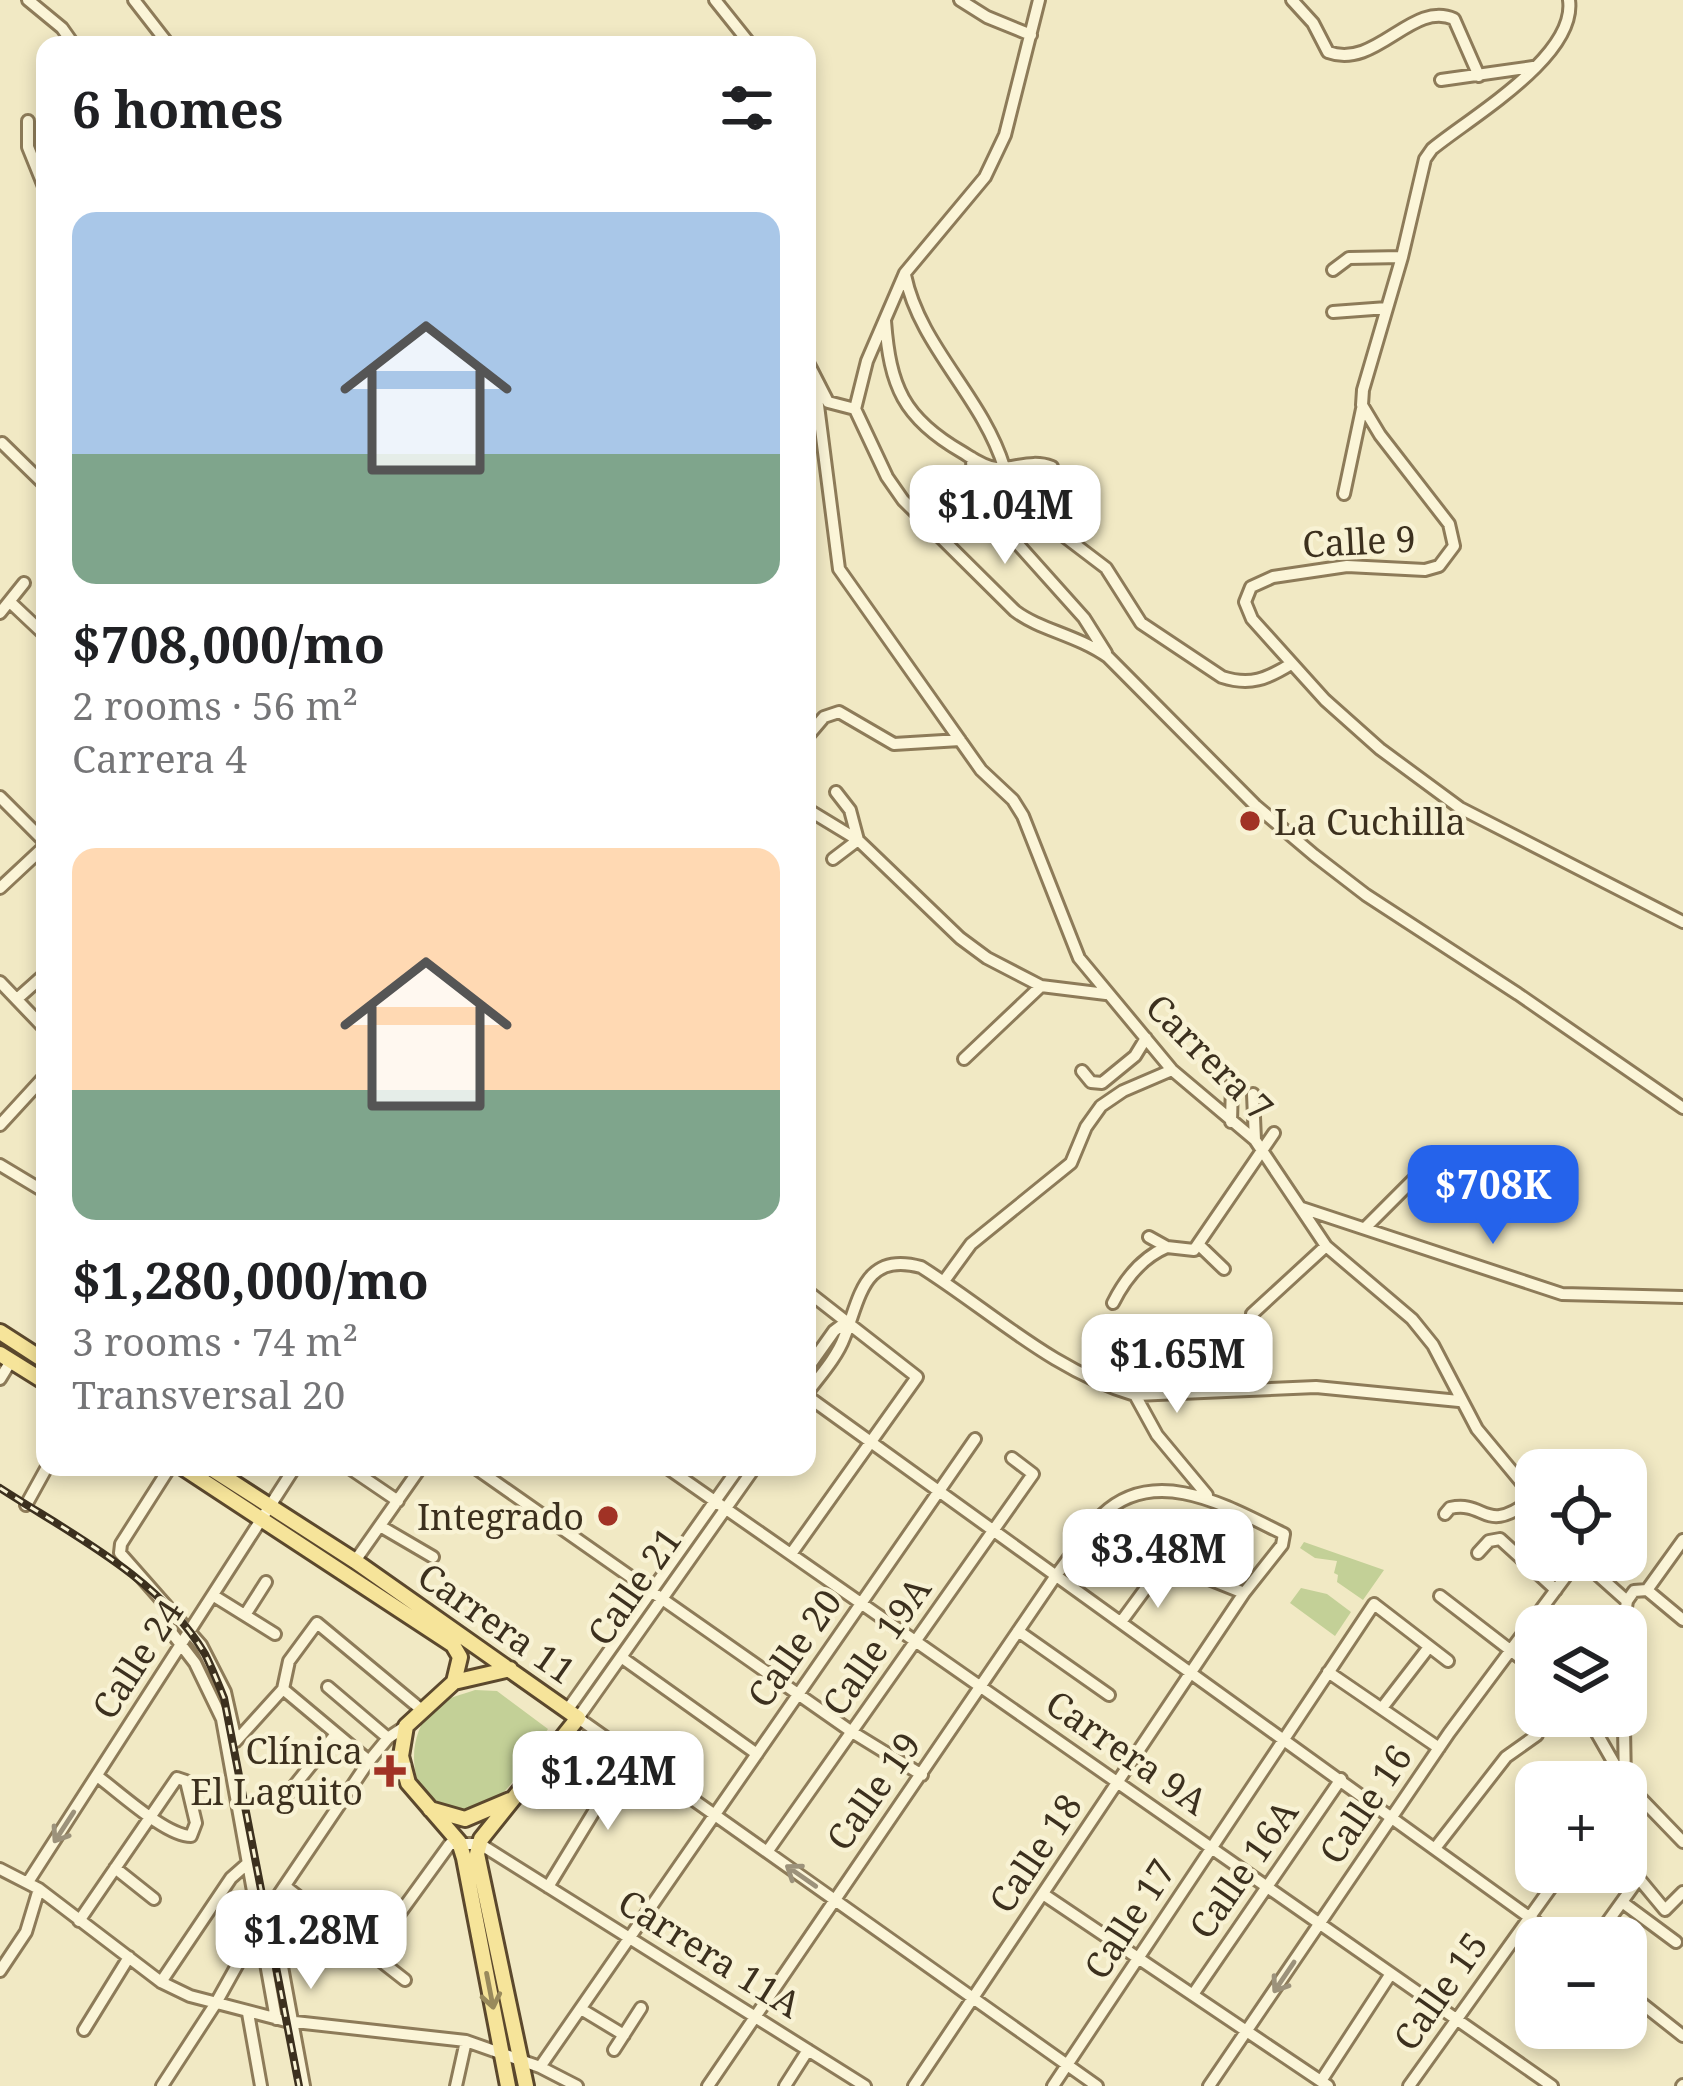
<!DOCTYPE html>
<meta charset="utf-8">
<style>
:root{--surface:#fff;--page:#f2f2f2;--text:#202124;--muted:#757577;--accent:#2563eb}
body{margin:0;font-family:"Noto Serif",serif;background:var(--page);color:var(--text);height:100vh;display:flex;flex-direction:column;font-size:45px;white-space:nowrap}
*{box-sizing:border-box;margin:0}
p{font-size:39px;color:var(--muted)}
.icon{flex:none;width:66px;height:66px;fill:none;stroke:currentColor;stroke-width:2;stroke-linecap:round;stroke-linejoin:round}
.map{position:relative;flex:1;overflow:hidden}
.drawer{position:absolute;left:36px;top:36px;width:780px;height:1440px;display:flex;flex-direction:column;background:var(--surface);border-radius:24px;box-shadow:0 6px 18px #0003}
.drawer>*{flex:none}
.controls{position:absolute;left:1515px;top:1449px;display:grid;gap:24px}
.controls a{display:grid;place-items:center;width:132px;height:132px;border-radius:24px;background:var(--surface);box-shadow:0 6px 18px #0003;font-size:60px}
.price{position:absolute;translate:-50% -102px;padding:0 27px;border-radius:24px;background:#fff;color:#222;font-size:39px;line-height:78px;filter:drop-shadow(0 3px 6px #0008)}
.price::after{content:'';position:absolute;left:50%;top:72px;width:36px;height:27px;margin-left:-18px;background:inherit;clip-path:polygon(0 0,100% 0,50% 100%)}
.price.selected{background:var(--accent);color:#fff}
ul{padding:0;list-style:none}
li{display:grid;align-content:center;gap:24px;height:636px;padding:0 36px}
li span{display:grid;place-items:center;height:372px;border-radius:24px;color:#555}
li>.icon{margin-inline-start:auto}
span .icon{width:216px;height:216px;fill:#fffc;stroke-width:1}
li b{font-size:51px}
h2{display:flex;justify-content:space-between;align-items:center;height:144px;padding:0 36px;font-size:51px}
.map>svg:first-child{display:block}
</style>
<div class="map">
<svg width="1683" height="2086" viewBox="0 0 1683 2086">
<rect width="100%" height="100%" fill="#f1e9c4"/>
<path fill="#c3d097" d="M1304,1542L1384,1570L1363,1600L1337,1582L1338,1575L1334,1573L1337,1561L1315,1558L1300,1548Z
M1301,1588L1327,1594L1351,1612L1335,1636L1290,1603Z
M475,1690L497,1691L548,1729C531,1754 507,1803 474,1811C413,1825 397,1745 433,1708C443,1698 462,1695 475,1690Z"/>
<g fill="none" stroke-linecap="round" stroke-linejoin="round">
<defs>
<path id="minor" d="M28,0L62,28L74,45
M134,0L169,45
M715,0L751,45
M960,0L987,17L1031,35
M1039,0L1005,135L985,177L905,273L867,361L855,409L887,477L903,500L1015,611C1040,630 1077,635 1108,657L1255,805L1314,855L1366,895L1518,994L1683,1108
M1292,0L1313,23L1328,52C1376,70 1412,0 1454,19L1479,76
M1569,0C1577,56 1471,117 1432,149L1425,159L1402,257L1363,390L1362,405L1380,435L1449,524L1454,546L1439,566L1425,570L1347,566L1273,577L1251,587L1245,602L1252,619L1325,700L1380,749L1460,808L1683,922
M1441,80L1533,67
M28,121V147L45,189
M1333,270L1349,258L1402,257
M905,275C920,347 982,396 1004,467
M1333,312L1387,308
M885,321C890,386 903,418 962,452C972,458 984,467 996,468C1016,469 1031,459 1052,467L1060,533L1106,568L1141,623L1222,677C1250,686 1267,679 1291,664
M807,361L828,402L855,409
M815,382L839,569L981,770L1013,800L1023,816L1079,958L1172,1070L1255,1140L1326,1246L1412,1319L1433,1345L1477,1429L1536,1500
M2,443L45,485
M972,458L973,487L983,505L1084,618L1106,653
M1344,494L1362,409
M10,602L45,635
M0,613L24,583
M807,737L824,717L839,712L894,744L960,740
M0,797L45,842
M807,809L858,840L960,938L987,958L1041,986L1106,994
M833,859L858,840L850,810L836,792
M0,888L45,846
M0,982L45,1029
M17,999L45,974
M964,1059L1041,986
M1082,1071L1091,1082L1102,1083L1135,1056L1146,1038
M1253,1094L1255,1140
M1231,1122L1232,1082
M0,1125L45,1076
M0,1165L45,1192
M1302,1208L1562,1294L1683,1297
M1366,1227L1417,1176
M1149,1237L1167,1247L1194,1250L1274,1133
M1199,1245L1224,1269
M944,1281L971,1244L1071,1163L1086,1127L1101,1106L1123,1091L1172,1070
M1113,1303C1125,1279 1143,1257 1167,1247
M1252,1314L1326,1246
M807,1369L834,1331L846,1322
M0,1379L11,1361
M807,1393C819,1377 837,1357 844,1338C860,1299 863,1251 921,1267C992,1312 1053,1371 1135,1395L1316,1387L1459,1401
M1135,1395L1157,1435L1207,1495
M807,1396L1558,1938
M170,1467L121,1544L120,1553L201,1645L225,1692L236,1741
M348,1467L398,1501
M474,1467L852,1732L922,1775
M666,1467L1552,2086
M755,1467L578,1718L1097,2086
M26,1505L47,1467
M1445,1514L1450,1508C1488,1500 1483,1537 1534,1498
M380,1526L433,1557
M1089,1531L1244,1593
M1478,1553L1489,1541L1500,1539L1556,1590
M791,1554L917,1377L807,1291
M1581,1560L1627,1601
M355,1561L421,1467
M1647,1590L1683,1620
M214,1596L275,1634
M1440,1596L1536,1670
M245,1615L266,1582
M1121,1622L1157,1573
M165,1624L195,1663L222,1719L276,2019
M1623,1626L1627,1601L1634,1591L1647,1590L1683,1540
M1018,1631L1109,1695
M621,1657L757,1754
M1328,1672L1439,1748
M328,1687L388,1738
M283,1689L369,1761
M1382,1708L1429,1647
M568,1709L739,1467
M1587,1716L1623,1779
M236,1741L283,1689L289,1661L317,1623L423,1711
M1625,1782L1624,1728L1633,1683L1626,1669
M1626,1783L1683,1842
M286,1796L336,1734
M1436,1847L1506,1757L1537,1735
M767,1852L1033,1474L1012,1458
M1626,1863L1665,1910L1683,1892
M115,1868L154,1899
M0,1869L39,1889L161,1982L190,1996L286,2021L466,2041L540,2067L577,2086
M28,1882L295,1467
M286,1887L405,1980
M548,1887L629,1754
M1043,1894L1328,2086
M1622,1902L1676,1942
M271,1907L304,2086
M79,1921L177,1778L186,1781L196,1823L191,1836C166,1836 119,1792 97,1776
M1596,1938L1639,1878
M371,1953L450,1844H480L865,2086
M0,1971L26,1932L39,1889
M161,1982L231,1878L248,1863
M1626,1991L1683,2036
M1194,1993L1341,1779
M581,2009L624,2035
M248,2013L261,2086
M84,2030L129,1957
M614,2050L641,2008
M540,2067L975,1439
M1321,2081L1390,1975
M162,2086L216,2003L265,1915L369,1761L388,1738L406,1726
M456,2086L466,2041
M708,2086L1057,1574C1072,1555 1085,1532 1102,1515C1156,1463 1230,1508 1284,1534L1282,1545L1244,1593L914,2086
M785,2086L808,2050
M1053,2086L1374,1604L1448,1661
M1209,2086L1449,1733L1578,1560
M1409,2086L1562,1872
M1682,2086L1683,2085"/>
<path id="major" d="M0,1332L45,1361
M0,1354L45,1382
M182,1467L453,1645L460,1657L454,1682
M209,1467L355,1561L578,1718L481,1839L477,1854L526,2086
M430,1809L465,1819L510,1800
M508,2086L464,1858L459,1842L408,1783L401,1756L406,1726L454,1682L510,1669"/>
</defs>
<use href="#minor" stroke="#8d7b59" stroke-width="16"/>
<use href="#major" stroke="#5b482d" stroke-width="20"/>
<use href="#minor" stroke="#fbf5d8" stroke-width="10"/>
<use href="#major" stroke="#f6e49a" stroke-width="14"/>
<defs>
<path id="rail" d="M0,1488C71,1534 160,1578 205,1654C212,1668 218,1683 224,1698L299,2086"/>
</defs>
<use href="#rail" stroke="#3c301e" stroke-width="8"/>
<use href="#rail" stroke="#f8f2d4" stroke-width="3" stroke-dasharray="9" stroke-linecap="butt"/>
</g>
<defs><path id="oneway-shaft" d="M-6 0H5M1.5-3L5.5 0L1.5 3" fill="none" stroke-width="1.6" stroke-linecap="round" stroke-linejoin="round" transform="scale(3)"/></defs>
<g stroke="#9c927b">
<use href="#oneway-shaft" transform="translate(64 1827) rotate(123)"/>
<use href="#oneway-shaft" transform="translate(801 1876) rotate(-145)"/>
<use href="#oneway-shaft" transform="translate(1284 1977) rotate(124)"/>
</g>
<use stroke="#998a5c" href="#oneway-shaft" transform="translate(490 1991) rotate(79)"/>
<g fill="#a13225" stroke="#f8f2d4" stroke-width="4.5">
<circle cx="1250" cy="821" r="12"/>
<circle cx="608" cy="1516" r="12"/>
<path d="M384 1753h12v12h12v12h-12v12h-12v-12h-12v-12h12z"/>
</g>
<g text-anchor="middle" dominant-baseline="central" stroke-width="9" stroke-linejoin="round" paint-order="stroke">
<g font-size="36" fill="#3c301e" stroke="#f8f2d4">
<text transform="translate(1359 541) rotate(-3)">Calle 9</text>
<text transform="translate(1210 1057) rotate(45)">Carrera 7</text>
<text transform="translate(634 1586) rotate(-55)">Calle 21</text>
<text transform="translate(497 1623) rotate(35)">Carrera 11</text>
<text transform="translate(876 1646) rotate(-55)">Calle 19A</text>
<text transform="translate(794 1648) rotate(-55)">Calle 20</text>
<text transform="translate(137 1659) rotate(-57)">Calle 24</text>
<text transform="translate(1127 1752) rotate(35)">Carrera 9A</text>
<text transform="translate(873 1791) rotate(-55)">Calle 19</text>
<text transform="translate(1365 1804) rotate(-56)">Calle 16</text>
<text transform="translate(1035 1853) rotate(-56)">Calle 18</text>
<text transform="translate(1243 1869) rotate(-55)">Calle 16A</text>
<text transform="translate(1129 1919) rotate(-57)">Calle 17</text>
<text transform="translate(710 1953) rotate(32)">Carrera 11A</text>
<text transform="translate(1440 1991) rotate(-55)">Calle 15</text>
</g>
<g font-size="36" fill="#3c301e" stroke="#f8f2d4" text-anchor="end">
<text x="1274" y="821" text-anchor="start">La Cuchilla</text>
<text x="584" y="1516">Integrado</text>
<text x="363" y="1750">Clínica<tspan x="363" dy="41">El Laguito</tspan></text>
</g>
</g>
</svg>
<div class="controls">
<a><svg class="icon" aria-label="locate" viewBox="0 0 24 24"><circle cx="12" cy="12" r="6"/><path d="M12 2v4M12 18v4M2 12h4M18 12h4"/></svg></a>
<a><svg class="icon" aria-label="layers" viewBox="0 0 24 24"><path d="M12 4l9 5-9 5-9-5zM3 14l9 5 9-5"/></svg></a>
<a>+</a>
<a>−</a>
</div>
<b class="price" style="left:1005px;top:567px">$1.04M</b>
<b class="price selected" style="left:1493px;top:1247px">$708K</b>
<b class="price" style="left:1177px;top:1416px">$1.65M</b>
<b class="price" style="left:1158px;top:1611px">$3.48M</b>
<b class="price" style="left:608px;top:1833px">$1.24M</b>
<b class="price" style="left:311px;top:1992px">$1.28M</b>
<section class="drawer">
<h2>6 homes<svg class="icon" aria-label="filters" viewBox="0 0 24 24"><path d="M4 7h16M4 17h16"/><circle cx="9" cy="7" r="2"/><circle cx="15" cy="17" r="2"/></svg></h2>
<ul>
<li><span style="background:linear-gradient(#a9c7e8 65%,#7fa58c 0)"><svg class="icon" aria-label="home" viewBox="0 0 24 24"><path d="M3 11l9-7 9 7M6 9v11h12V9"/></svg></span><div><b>$708,000/mo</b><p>2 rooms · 56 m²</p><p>Carrera 4</p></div></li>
<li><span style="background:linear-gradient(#ffd9b3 65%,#7fa58c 0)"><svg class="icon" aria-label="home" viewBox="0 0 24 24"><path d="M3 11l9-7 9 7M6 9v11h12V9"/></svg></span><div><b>$1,280,000/mo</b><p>3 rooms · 74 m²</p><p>Transversal 20</p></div></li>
</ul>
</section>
</div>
